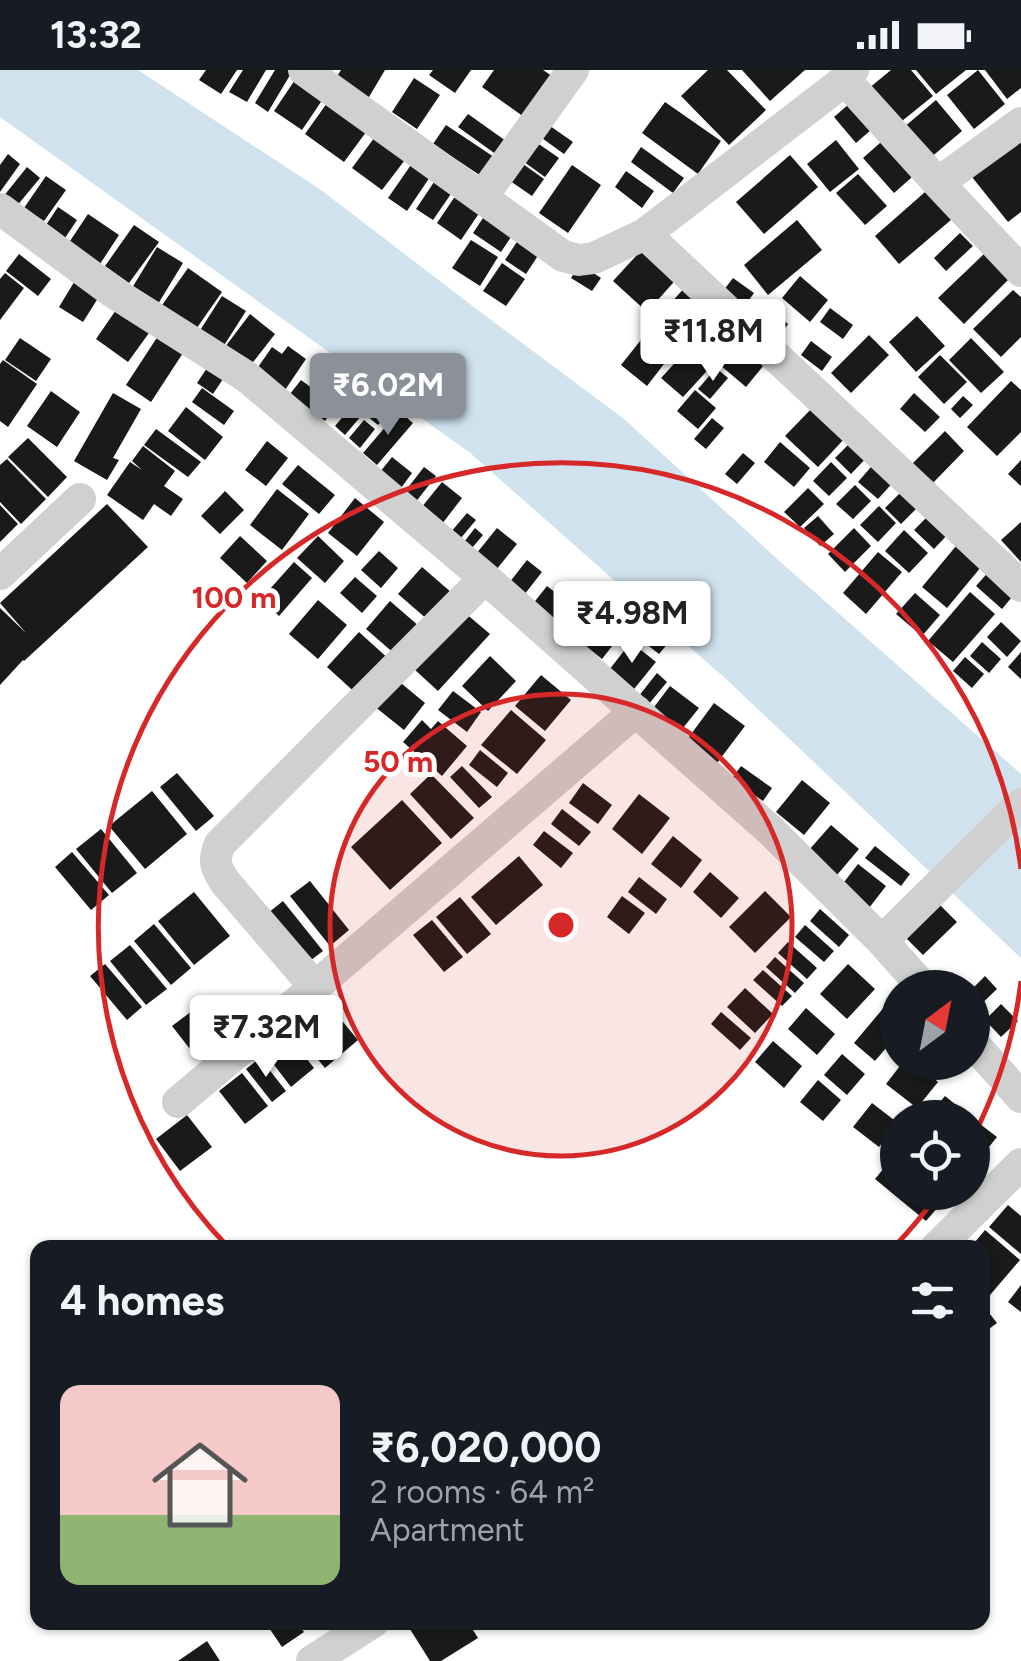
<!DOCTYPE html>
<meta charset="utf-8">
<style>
:root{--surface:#171b24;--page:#242831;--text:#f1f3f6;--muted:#9ea1a6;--line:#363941;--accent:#8c9099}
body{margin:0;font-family:Figtree,sans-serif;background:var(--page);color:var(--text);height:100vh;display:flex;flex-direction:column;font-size:38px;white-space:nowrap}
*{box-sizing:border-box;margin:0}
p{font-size:32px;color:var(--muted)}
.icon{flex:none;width:55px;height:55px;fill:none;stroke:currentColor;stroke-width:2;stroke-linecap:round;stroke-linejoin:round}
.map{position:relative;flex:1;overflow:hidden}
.sheet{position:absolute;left:30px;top:1170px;width:960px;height:390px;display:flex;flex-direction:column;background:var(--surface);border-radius:20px;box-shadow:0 2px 8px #0004}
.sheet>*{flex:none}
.needle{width:65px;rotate:32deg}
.tools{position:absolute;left:880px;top:900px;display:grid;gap:20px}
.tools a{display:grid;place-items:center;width:110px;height:110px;border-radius:50%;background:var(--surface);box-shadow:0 2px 8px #0004;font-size:50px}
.price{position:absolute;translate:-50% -85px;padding:0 22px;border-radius:10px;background:#fff;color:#222;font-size:32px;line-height:65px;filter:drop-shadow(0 2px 5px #0008)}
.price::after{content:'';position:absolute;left:50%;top:60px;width:30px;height:22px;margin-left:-15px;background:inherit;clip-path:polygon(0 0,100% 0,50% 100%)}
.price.active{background:var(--accent);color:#fff}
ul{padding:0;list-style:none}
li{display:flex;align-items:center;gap:30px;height:250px;padding:0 30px}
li+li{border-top:2px solid var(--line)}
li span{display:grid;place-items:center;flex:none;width:280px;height:200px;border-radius:20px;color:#555}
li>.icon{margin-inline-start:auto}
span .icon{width:120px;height:120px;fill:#fffc;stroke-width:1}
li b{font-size:42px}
h2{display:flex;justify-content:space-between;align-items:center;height:120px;padding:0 30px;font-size:42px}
.status{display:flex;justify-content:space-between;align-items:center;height:70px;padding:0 50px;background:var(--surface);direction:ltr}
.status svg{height:28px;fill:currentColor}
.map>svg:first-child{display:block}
</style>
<div class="status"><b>13:32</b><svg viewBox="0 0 49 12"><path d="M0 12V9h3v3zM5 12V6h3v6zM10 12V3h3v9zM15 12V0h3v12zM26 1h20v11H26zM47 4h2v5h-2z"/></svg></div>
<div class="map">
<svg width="1021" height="1591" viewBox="0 0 1021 1591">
<rect width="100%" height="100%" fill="#fff"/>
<path fill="#cfe2ee" d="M0,0H138L321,120L483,244L624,349L785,496L1021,704V888L726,609L469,382L0,47Z"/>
<path fill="#1a1a1a" d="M206,0H237L221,24L199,10Z
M243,0H266L247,32L229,22Z
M275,0H293L268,42L255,33Z
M341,0H385L366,32L334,11Z
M433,0H471L455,23L429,5Z
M494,0H543L552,6L524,47L482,17Z
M708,0H727L766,40L729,75L681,26Z
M742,0H805L770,31Z
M891,0H911L933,26L897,55L868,19Z
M916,0H966L936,24Z
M978,0L1005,34L974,59L947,25Z
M985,0H1021V18L1007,29Z
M299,4L327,23L302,60L274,41Z
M414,8L440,25L417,59L392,42Z
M332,26L372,54L344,92L305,64Z
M857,27L879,53L856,73L834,47Z
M936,30L962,61L929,89L903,58Z
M665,32L721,71L698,104L642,63Z
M468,44L506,71L497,85L458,57Z
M543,51L573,72L564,84L535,63Z
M446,55L494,87L481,106L433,74Z
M380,60L411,82L382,120L352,98Z
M1021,60V142L1008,152L968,102Z
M889,65L920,100L894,123L863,88Z
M533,70L559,88L545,107L520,89Z
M836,70L859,99L830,122L807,94Z
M641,77L684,108L673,123L631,92Z
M8,84L20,94L0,122V95Z
M790,85L818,117L764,164L736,132Z
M516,89L544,109L532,126L503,106Z
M413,92L432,104L407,141L388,128Z
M572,95L601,115L568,163L539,143Z
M27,97L40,108L16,137L3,127Z
M626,101L654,121L642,138L615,117Z
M858,104L887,136L865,155L836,123Z
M46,106L66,120L44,151L24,138Z
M436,109L453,121L433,150L416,139Z
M933,115L958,144L899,194L875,166Z
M460,119L484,136L461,170L437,153Z
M58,137L77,150L65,168L46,155Z
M489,139L517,158L501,182L473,163Z
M88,144L119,165L100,194L68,174Z
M797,150L822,180L768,225L744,195Z
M134,155L159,172L129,213L105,196Z
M960,163L973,176L946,201L934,188Z
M522,164L543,178L526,204L505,190Z
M471,170L498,187L480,216L452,198Z
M647,174L681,204L647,242L613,211Z
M157,177L183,193L158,234L132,218Z
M985,183L1010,208L964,254L938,228Z
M19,184L51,209L38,226L6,201Z
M502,193L525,209L506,236L483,221Z
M580,194L601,208L592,221L571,208Z
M188,198L222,222L194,262L160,238Z
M5,203L24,218L0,250V209Z
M800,206L828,230L810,252L782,228Z
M733,208L754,223L744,237L723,221Z
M76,209L100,225L83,252L59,237Z
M686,216L710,237L677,274L653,253Z
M1013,220L1021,227V267L1001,287L973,259Z
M222,226L246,241L223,277L199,262Z
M768,238L788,254L780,266L759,250Z
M830,238L853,255L843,269L820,252Z
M116,240L149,263L128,292L96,269Z
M250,244L275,264L250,296L225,277Z
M917,246L945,276L916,302L889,272Z
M717,248L738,267L720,285L700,267Z
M648,261L674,281L647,316L621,295Z
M869,265L889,285L851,323L831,303Z
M158,266L183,283L151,332L126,315Z
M20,268L51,289L36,311L5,290Z
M744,268L769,289L746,317L720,295Z
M971,268L1004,302L981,323L949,290Z
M695,271L717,290L683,327L661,308Z
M811,271L832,287L822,301L801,285Z
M288,276L306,289L285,320L256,300L272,277L282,284Z
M940,285L967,312L944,334L918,307Z
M3,290L37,314L8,357L0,351V294Z
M209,295L225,306L213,324L197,313Z
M716,298L728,308L710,329L698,319Z
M301,310L336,336L325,351L290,324Z
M1011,311L1021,320V362L997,386L967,357Z
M202,318L234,341L224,355L192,332Z
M367,318L377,327L345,365L335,356Z
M695,320L716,338L698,359L677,341Z
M51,321L80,342L57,377L27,356Z
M113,323L141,339L113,388L119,390L107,410L74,391Z
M914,323L940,347L925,362L900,339Z
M963,326L973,335L960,348L951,339Z
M383,327L394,337L378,355L367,346Z
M814,336L846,367L818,397L785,366Z
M186,337L223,367L205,390L168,361Z
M399,341L413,353L377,395L363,383Z
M712,348L724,358L706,379L694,369Z
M364,350L375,359L360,378L349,368Z
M156,359L201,392L188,407L144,375Z
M945,361L964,381L930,416L910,396Z
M28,368L67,407L48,427L8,387Z
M853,370L869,385L851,404L835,388Z
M267,371L288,388L266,416L245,400Z
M780,372L810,398L794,417L764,392Z
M143,376L175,401L164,416L183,429L171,446L154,434L143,450L107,425L130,392L142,400L132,391Z
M743,383L755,393L737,414L725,404Z
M392,387L412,403L401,418L380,402Z
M7,389L46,429L21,454L0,432V395Z
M877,390L897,408L878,429L858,412Z
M1021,390V416L1008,404Z
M831,392L847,408L829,426L813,411Z
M298,395L335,425L319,444L282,414Z
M424,397L436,406L415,433L403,424Z
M442,412L462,428L442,454L421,438Z
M855,415L871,431L853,449L836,434Z
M808,418L824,434L800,457L784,442Z
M905,418L921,434L901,454L885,438Z
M277,419L309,444L282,480L250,455Z
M225,421L244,440L220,464L201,446Z
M355,428L384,452L357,486L328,463Z
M107,434L148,477L24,591L23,590L0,615V538L26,563L0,533Z
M0,435L18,454L0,472Z
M879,436L896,453L878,472L860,455Z
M467,443L476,450L460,469L451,462Z
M931,443L950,462L934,479L914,460Z
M818,446L834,464L820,476L804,458Z
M1021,452V492L1001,470Z
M475,458L483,465L472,478L464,472Z
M497,458L517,474L496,500L476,484Z
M854,458L871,476L845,502L828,484Z
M904,460L928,483L909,503L885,481Z
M240,466L267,491L247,513L220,488Z
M318,466L344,491L325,513L297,488Z
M956,476L981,497L947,538L922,517Z
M379,481L398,498L381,518L361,500Z
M878,482L902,502L866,544L843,523Z
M527,490L542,502L524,525L509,513Z
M294,492L312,508L279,546L261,529Z
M422,497L452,523L428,550L398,524Z
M991,499L1017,521L1002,539L976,516Z
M355,507L377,526L362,543L340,523Z
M547,516L580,542L565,561L532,535Z
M970,522L995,544L953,592L928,571Z
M915,523L940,545L922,566L896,544Z
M318,530L347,555L318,589L289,564Z
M390,531L420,557L396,585L366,559Z
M599,541L624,561L602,589L577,569Z
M464,542L490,564L438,621L414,599Z
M1001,552L1021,571L1007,587L987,567Z
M646,553L669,572L659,584L636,566Z
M359,562L391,591L360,627L327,597Z
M631,572L656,592L634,619L609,600Z
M982,572L1001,589L989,603L970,586Z
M1021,582V609L1008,597Z
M490,586L516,611L488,641L462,616Z
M965,587L984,604L972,618L953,601Z
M657,603L667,612L648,635L638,627Z
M541,605L571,630L545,661L515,636Z
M396,609L425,633L404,660L374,636Z
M670,616L699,638L679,663L651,641Z
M453,621L481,642L467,662L438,640Z
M714,633L745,656L717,693L686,671Z
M511,640L546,670L517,704L481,675Z
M422,650L431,659L438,651L467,676L442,706L403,672Z
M480,680L508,703L497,717L469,695Z
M462,696L492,727L479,738L450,707Z
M741,696L772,718L763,731L731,710Z
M177,703L214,746L196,761L160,717Z
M431,704L474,748L451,769L410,724Z
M802,710L830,733L804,765L776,742Z
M583,713L612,735L598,754L569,733Z
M152,721L187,764L145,799L109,756Z
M639,724L670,748L642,784L612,759Z
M402,730L442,773L390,820L351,777Z
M562,739L591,762L579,776L551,754Z
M831,755L859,779L837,805L809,780Z
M101,759L137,803L112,823L76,779Z
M544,761L573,783L561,798L533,775Z
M673,766L702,790L681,818L651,794Z
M875,776L910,804L901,816L865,788Z
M72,782L109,825L91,840L55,797Z
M519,786L543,815L496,855L471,827Z
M858,794L886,816L869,838L841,816Z
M710,802L739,828L721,848L693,822Z
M639,807L667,829L656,844L628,822Z
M310,811L349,860L330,876L290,826Z
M765,821L791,847L755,883L729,857Z
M194,822L230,866L194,895L158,851Z
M622,826L645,843L629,864L607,847Z
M460,827L491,864L467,884L436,847Z
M283,831L323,881L303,896L263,847Z
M936,831L957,852L923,885L902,864Z
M820,839L849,865L839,877L810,851Z
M432,850L463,887L444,902L413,865Z
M154,854L191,898L171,915L134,871Z
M805,855L834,881L824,892L795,867Z
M788,872L817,898L807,909L778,883Z
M130,875L167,919L146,935L110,891Z
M775,887L804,913L795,923L766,897Z
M105,894L142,937L127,950L90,906Z
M848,894L875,919L847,949L820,924Z
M763,900L792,926L782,936L753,910Z
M985,906L997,919L972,943V919Z
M745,918L773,944L755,963L727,937Z
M204,932L228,964L197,988L172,956Z
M328,934L358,970L325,998L295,962Z
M1001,934L1018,951L1001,967L985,950Z
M886,935L898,944V964L875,991L854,973Z
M806,938L835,964L817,985L788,959Z
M721,942L751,968L740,980L711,954Z
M288,965L314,998L291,1017L265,983Z
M773,971L802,996L784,1018L755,992Z
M842,984L865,1004L847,1025L824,1005Z
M260,988L286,1021L272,1032L246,999Z
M903,992H915L938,1012L917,1038L886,1014Z
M242,1003L268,1036L245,1054L219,1021Z
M818,1010L841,1030L823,1051L800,1032Z
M945,1026L972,1048H927Z
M872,1033L898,1053L879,1077L853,1057Z
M187,1045L212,1077L180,1101L156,1069Z
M972,1048L997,1067L972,1098Z
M894,1086L898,1089V1122H938L945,1129L926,1151L875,1109Z
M1008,1135L1021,1146V1184L989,1157Z
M985,1160L1020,1190L990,1225L982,1218V1178H970Z
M1021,1215V1242L1008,1232Z
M982,1234L997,1253L982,1264Z
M265,1552H297L304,1562L282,1577Z
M413,1552H468L478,1568L441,1591H430L408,1556Z
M207,1571L220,1591H178Z"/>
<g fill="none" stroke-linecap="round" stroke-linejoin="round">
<path stroke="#d0d0d0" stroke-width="32" d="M304,0L563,186L579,190L594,188L645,164L845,10L853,0
M845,10L938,113L1021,201
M938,113L1021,53
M482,127L573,0
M0,139L113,222L247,307L485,508L770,760L882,871L924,918
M645,164L1021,516
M0,504L80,429
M882,871L1021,734
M315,917L225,812C215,797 213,790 220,774L485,508
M972,972L1021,1027
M178,1032L315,917L636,641
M936,1178L1021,1094
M312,1591L373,1552"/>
</g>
<circle cx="561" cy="855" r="231" fill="#d62828" fill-opacity=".12"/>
<g fill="none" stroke="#d62828" stroke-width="5">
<circle cx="561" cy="855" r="231"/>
<path d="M1021 911A463 463 0 0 1 974 1065M938 1124A463 463 0 0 1 894 1177M228 1177A463 463 0 1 1 1021 799"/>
</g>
<circle cx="561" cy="855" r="15" fill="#d62828" stroke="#fff" stroke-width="5"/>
<g font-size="30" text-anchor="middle" font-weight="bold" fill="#d62828" stroke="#fff" stroke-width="10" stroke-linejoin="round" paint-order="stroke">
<text x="234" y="538">100 m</text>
<text x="398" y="702">50 m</text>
</g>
</svg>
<div class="tools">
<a><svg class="needle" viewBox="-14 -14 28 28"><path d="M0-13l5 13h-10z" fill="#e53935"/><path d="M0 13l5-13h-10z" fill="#9ea1a6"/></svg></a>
<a><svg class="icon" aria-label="locate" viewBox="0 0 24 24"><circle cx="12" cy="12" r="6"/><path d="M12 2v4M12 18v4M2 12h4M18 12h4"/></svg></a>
</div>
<b class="price" style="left:713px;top:314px">₹11.8M</b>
<b class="price active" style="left:388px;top:368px">₹6.02M</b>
<b class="price" style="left:632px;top:596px">₹4.98M</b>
<b class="price" style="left:266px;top:1010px">₹7.32M</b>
<section class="sheet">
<h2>4 homes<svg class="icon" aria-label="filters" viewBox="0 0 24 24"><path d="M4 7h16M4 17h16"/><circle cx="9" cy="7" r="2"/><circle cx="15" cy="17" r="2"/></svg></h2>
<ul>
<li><span style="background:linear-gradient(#f6c9c9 65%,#8fb573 0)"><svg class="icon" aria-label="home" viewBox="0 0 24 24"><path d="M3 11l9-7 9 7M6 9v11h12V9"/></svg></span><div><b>₹6,020,000</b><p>2 rooms · 64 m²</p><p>Apartment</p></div></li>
</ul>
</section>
</div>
